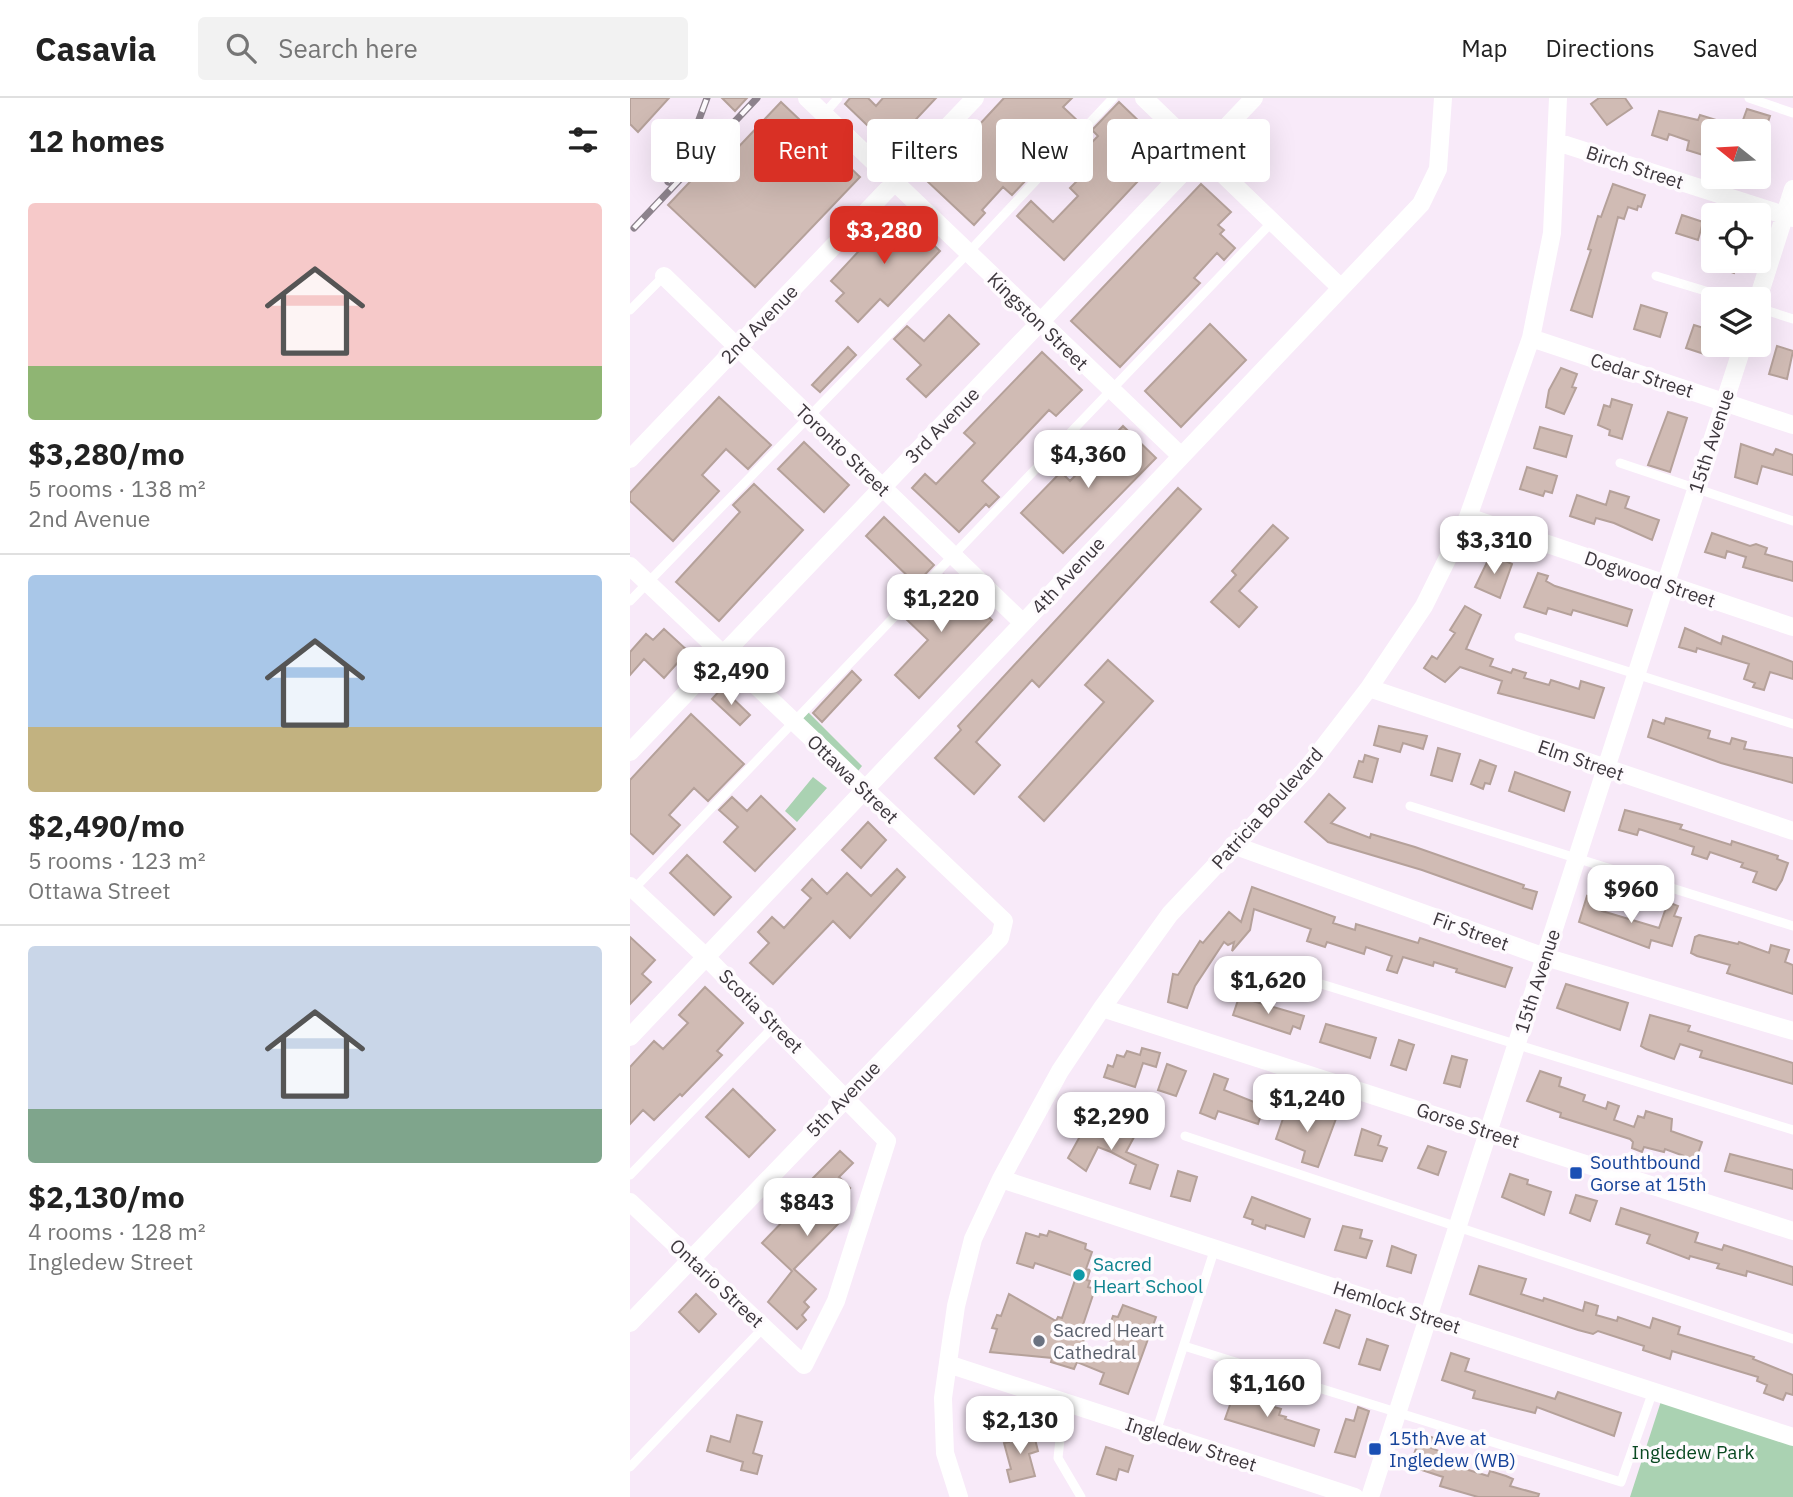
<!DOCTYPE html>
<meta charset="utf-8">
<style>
:root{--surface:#fff;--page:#f2f2f2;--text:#222;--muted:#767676;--line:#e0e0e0;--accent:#d93025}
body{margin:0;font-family:"IBM Plex Sans",sans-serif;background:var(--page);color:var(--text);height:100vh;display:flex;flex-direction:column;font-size:26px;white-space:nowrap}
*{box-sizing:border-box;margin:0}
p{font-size:23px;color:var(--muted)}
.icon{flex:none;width:38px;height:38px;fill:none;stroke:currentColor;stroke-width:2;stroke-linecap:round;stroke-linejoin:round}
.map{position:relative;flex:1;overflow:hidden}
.sheet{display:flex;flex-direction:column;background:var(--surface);width:630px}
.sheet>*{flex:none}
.banner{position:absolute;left:21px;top:21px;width:665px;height:63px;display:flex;gap:14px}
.needle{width:46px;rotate:288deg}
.buttons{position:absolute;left:1071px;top:21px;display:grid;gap:14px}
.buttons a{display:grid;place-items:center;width:70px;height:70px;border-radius:7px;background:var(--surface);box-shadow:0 7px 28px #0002;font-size:35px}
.price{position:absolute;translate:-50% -60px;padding:0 16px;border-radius:14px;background:#fff;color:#222;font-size:23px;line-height:46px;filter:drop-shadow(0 2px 4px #0008)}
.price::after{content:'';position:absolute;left:50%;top:42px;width:21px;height:16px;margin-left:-10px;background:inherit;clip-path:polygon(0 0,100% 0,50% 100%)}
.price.current{background:var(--accent);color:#fff}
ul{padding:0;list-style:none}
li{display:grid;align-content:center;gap:14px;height:371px;padding:0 28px}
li+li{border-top:2px solid var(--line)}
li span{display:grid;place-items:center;height:217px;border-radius:7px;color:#555}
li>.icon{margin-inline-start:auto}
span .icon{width:126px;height:126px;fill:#fffc;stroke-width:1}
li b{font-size:30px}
h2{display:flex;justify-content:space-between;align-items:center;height:84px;padding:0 28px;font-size:30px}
.chip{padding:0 24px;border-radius:7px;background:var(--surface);box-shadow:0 7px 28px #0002;font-size:24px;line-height:63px}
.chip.current{background:var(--accent);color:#fff}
header{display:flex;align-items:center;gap:42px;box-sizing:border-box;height:98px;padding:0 35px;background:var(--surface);border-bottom:2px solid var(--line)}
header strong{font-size:33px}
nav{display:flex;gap:38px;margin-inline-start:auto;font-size:24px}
.search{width:490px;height:63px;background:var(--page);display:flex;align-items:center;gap:18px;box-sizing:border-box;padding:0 24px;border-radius:7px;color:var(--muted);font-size:26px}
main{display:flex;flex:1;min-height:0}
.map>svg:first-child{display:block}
</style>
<header>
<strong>Casavia</strong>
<div class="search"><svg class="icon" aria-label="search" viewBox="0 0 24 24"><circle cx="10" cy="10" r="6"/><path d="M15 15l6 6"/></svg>Search here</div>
<nav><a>Map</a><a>Directions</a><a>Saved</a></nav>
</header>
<main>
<section class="sheet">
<h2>12 homes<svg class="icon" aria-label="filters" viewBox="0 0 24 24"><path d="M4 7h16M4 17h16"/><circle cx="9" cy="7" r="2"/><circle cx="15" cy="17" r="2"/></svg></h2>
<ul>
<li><span style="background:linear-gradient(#f6c9c9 75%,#8fb573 0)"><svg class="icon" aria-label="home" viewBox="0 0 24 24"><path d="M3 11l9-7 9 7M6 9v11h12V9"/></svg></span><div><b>$3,280/mo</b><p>5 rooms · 138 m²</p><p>2nd Avenue</p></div></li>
<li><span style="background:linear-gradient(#a9c7e8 70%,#c2b280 0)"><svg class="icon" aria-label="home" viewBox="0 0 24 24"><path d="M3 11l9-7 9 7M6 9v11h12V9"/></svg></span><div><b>$2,490/mo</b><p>5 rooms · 123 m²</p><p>Ottawa Street</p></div></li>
<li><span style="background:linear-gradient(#c9d6e8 75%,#7fa58c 0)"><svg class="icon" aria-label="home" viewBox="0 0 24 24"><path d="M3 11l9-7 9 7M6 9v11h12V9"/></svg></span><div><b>$2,130/mo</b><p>4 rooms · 128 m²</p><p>Ingledew Street</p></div></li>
</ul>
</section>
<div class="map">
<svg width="1163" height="1399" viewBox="0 0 1163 1399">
<rect width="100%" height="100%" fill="#f8eaf9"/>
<path fill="#aad2b2" d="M178,614L232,668L225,677L168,625Z
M183,679L197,690L167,724L155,713Z
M1034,1294L1163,1339V1399H1000Z"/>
<path fill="#d0bbb4" stroke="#b5a19a" stroke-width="2" d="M0,0H39L8,34L0,26Z
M92,0H117L105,13Z
M220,0H238L246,8L253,0H306L260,49L215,6Z
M374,0H442L433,9L450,25L382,97L373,89L352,112L355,115L344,127L297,83Z
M969,0H995L1002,10L977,27L961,6Z
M151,4L230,79L125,189L38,107L90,52L98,60Z
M489,4L538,51L434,162L387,118L401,103L423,124L448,98L440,90L454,76L442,65L468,38L462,32Z
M1117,11L1140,18L1135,33H1109Z
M1029,13L1068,22L1070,17L1086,22L1083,54L1075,52L1073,57L1057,52L1059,43L1039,36L1037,42L1022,37Z
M571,86L601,114L588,127L594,132L590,136L605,150L594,162L587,155L564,180L570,185L490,269L441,223Z
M983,86L1015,97L1011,109L1008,108L1007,112L998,109L994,121L988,119L962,219L941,212L961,152L958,151L968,118L971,119Z
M267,112L310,153L258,208L250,201L228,224L206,203L214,195L201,183Z
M1052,117L1073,124L1068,142L1046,135Z
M1075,163H1108L1104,175L1075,165Z
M1011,207L1037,215L1030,239L1004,231Z
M319,217L349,246L296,299L277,281L291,267L264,241L277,228L294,243Z
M580,226L616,262L551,329L515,293Z
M1064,227L1083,233V245L1078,243L1074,256L1056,250Z
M1147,248L1163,253L1157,281L1139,276Z
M218,249L226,257L190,294L182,287Z
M412,254L452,292L426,318L419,312L352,383L369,399L359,409L356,406L329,434L282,390L295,376L306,386L345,345L334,335Z
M931,270L947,276L942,289L946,290L934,316L916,309L919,292Z
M89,299L141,347L118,371L96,351L72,377L89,393L43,443L0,403V395Z
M982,301L1002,307L992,341L979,337L980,332L968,327L974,307L980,309Z
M1038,314L1057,320L1040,374L1018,367Z
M493,328L526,360L433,455L391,415L431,374L440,383Z
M910,329L942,338L936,359L904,350Z
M174,344L219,387L194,414L148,371Z
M1111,346L1143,357L1146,351L1163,357V377L1132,368L1127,386L1105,379Z
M897,369L927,378L922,395L915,393L913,398L890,391Z
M124,386L173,432L89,523L46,484L110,414L103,407Z
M548,390L571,411L409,589L402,582L346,644L370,667L344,696L305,660L331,632L328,628Z
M980,393L999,399L995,410L1029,422L1022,442L984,425L966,420L964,426L940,418L947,397L976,407Z
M254,419L304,467L286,486L236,438Z
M643,427L658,440L609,493L627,509L609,529L581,504L606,477L602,473Z
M1082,435L1120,448L1126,446L1137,450L1135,456L1163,464V483L1113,469L1116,459L1097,453L1095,460L1075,454Z
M861,456L882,466L870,500L845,489Z
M908,475L918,478L916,483L925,488L1002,512L997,528L943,512L941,517L918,510L916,516L894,509Z
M314,477L362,522L289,600L265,577L298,542L276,521Z
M835,508L851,517L836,551L863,561L860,568L881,575L883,571L896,575L894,580L919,587L921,582L949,591L951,583L974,590L964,620L868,595L872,583L830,569L815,584L794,570L802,558L807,561L825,535L820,532Z
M1055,530L1091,546L1093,538L1163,564V581L1140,574L1134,592L1123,589L1125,585L1114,581L1119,566L1067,550L1066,554L1049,549Z
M34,531L58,553L34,580L14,561L0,577V554L16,536L23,542Z
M478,562L523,603L414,723L389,699L474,604L455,587Z
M222,573L231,582L192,624L183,615Z
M92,590L120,617L110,627L82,601Z
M61,616L114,666L78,703L64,690L39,717L50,727L23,756L0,735V682Z
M1036,620L1080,633L1078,640L1100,646L1102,640L1116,644L1114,651L1163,660V685L1091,665L1018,639L1023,622L1034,626Z
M749,628L797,638L793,651L773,645L770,654L744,647Z
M808,650L830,656L822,683L801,677Z
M735,657L748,661L742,684L724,679L729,663L733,664Z
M850,662L866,668L860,686L855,685L853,691L841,686Z
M885,674L940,694L934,713L879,693Z
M699,696L715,710L701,725L740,740L741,736L785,749L894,787L893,790L907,794L902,811L792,772L698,744L675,724Z
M131,698L165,731L125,773L94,744L108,729L89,712L102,699L117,713Z
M995,712L1052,727L1050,731L1101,747L1102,743L1148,758L1147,761L1158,765L1152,782L1146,792L1123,784L1127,774L1111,769L1113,765L1080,754L1077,761L1062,756L1064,749L1009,731L1007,737L989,732Z
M238,724L256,742L231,770L212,752Z
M57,757L101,799L84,817L40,775Z
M267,771L275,779L220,840L203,823L143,886L120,865L139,845L128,834L142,819L154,830L181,800L172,792L182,781L197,796L217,775L241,798Z
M622,789L705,819L703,825L725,832L726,826L788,845L790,840L882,870L875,889L826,874L827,871L804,864L803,868L773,859L767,875L757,872L762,858L736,849L734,856L697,844L695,849L677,843L681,831L624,811L620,832L602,853L604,844L598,847L594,844L565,888L557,910L538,904L543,876L548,877L570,843L573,845L599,814L611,824Z
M957,798L974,806L972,813L1029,830L1038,804L1048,808L1044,818L1051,820L1042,848L1021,842L1019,850L949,824Z
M1069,837L1108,846L1109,844L1139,855L1141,847L1159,852L1155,864L1163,867V896L1097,875L1100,867L1067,858L1061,855L1065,839Z
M0,839L25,862L12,876L21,884L0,906Z
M936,886L998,905L990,932L927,910Z
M75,889L113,925L87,953L92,957L52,998L50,996L24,1022L13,1012L0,1026V969L24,943L33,951L58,925L49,917Z
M609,899L674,918L670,931L663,928L660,936L603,917Z
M1020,917L1060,928L1058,933L1163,965V986L1070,959L1072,953L1050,946L1044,961L1016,951L1011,948Z
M696,926L746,940L740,960L690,944Z
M769,942L784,947L776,972L761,967Z
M512,950L530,955L526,969L513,965L505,989L474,979L478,967L483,969L487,957L494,959L497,953L510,957Z
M822,958L837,962L830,989L814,985Z
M537,966L556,973L546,998L528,992Z
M910,973L931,980L929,988L955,997L953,1003L976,1011L978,1004L989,1008L984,1022L1004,1029L1008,1018L1014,1020L1016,1013L1042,1021L1041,1033L1072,1044L1064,1067L1053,1063L1054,1058L1035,1051L1034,1054L1014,1049L1012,1054L1002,1050L1003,1044L1000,1041L930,1019L931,1015L897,1003Z
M584,976L598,981L594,992L634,1008L628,1026L588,1013L585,1021L570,1015Z
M103,991L145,1032L119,1059L76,1019Z
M656,1012L684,1022L687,1012L707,1018L688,1069L672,1064L675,1053L646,1041Z
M459,1022L491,1038L494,1033L504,1039L496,1054L528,1067L520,1091L500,1085L506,1067L481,1054L468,1049L456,1073L438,1060Z
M732,1031L751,1038L748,1047L757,1050L752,1063L725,1057Z
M798,1048L816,1054L808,1077L788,1070Z
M210,1053L223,1065L209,1079L220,1090L202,1109L213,1121L164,1171L186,1191L174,1204L179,1209L172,1217L176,1222L167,1231L138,1204L162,1173L132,1145L156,1120L160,1123L187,1095L177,1086Z
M1100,1056L1163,1072V1091L1095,1073Z
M548,1073L567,1079L560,1103L541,1098Z
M880,1076L898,1082L897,1086L921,1094L914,1117L872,1099Z
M946,1097L967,1103L960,1123L940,1115Z
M622,1099L680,1121L674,1139L636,1127L635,1131L622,1126L623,1122L614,1119Z
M991,1110L1068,1135L1065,1144L1092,1152L1094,1147L1163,1169V1187L1117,1173L1116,1178L1087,1170L1089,1166L1060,1158L1059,1161L1017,1145L1020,1137L986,1126Z
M713,1128L732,1132L730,1140L742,1143L736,1160L705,1152Z
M419,1133L456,1146L455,1151L462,1154L456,1171L460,1172L457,1182L460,1183L458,1189L465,1191L453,1227L458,1229L452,1248L476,1256L483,1237L477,1235L483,1218L488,1219L493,1207L526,1219L498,1296L470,1286L474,1275L447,1264L444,1271L421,1264L422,1260L360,1254L367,1231L362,1230L367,1217L371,1218L379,1196L426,1223L428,1219L432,1220L446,1179L405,1165L403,1170L387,1165L396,1135L409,1139L410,1136L417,1138Z
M762,1148L786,1157L781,1175L757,1168Z
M849,1168L896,1181L891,1196L913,1203L914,1200L953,1213L955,1204L968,1208L966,1217L987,1223L988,1219L1020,1230L1023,1220L1050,1229L1048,1236L1124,1259L1123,1261L1163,1277V1297L1156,1295L1153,1302L1134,1295L1137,1287L1127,1283L1128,1279L1042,1253L1040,1261L1013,1252L1014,1248L968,1233L963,1236L948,1232L840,1196Z
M66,1196L86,1216L69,1234L49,1214Z
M706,1212L720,1217L709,1250L694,1245Z
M737,1241L758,1248L750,1272L729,1266Z
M821,1255L839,1261L835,1273L925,1301L928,1294L991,1315L984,1338L907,1309L905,1315L843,1300L845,1293L812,1282Z
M606,1290L623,1295L621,1302L651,1311L649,1317L656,1319L655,1321L689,1332L684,1348L595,1321Z
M728,1309L739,1313L725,1359L705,1354L716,1321L724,1323Z
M107,1317L132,1324L123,1355L132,1358L127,1376L111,1372L113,1364L77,1353L81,1338L100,1344Z
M390,1334L392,1340L404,1337L408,1353L399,1356L405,1378L380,1384L377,1372L381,1371L374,1345L379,1344L378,1337Z
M791,1336L804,1340L801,1350L809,1353L806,1362L858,1378L860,1373L876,1378L883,1381L880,1388L909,1396L908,1399H848L810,1388L813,1379L780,1368Z
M476,1349L503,1358L498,1374L489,1371L486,1382L467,1376Z"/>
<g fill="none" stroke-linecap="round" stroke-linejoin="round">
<path stroke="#fff" stroke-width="9" d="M1119,0L1163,15
M194,16L208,0
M1026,178L1102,201
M1129,210L1163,221
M0,212L34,178
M990,365L1163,423
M0,503L338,155L483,0
M889,539L1163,626
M780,708L1163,828
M2,793L642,124
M630,867L1163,1032
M555,1038L1163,1241
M0,1077L145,927
M554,1248L991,1384L1023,1293
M434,1304L428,1360L451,1399
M526,1334L585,1150
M0,1369L134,1229"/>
<path stroke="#fff" stroke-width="18" d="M177,0L550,357
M514,0L710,189
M927,44L1163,120
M34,178L393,525
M1128,201L1163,91
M901,240L1163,327
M0,361L345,0
M838,419L1163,529
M0,468L374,823L370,840L0,1225
M739,590L1163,733
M0,654L624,0
M603,747L915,859L1163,933
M0,788L76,859L257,1043L206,1203L174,1267L0,1104
M472,910L1163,1133
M0,939L791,106L808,71L813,0
M371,1081L1163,1339
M318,1266L725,1399
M329,1399L315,1355L313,1300L326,1208L343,1141L371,1081L430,973L472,910L540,816L678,669L739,590L794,508L838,419L901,240L922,135L928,0
M740,1399L1113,247"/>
<defs>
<path id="rail" d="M38,84L64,35L77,0
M4,130L127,0"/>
</defs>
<use href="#rail" stroke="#8d838d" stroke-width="7"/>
<use href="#rail" stroke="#fefbfe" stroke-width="4.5" stroke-dasharray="13" stroke-linecap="butt"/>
</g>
<g fill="#1a4fb4" stroke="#fefbfe" stroke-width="2.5">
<rect x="939" y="1068" width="14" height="14" rx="3.5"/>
<rect x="738" y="1344" width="14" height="14" rx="3.5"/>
</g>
<circle fill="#0f9aa8" stroke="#fefbfe" stroke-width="2.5" cx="449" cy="1177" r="7"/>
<circle fill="#6b7280" stroke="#fefbfe" stroke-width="2.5" cx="409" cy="1243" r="7"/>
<g text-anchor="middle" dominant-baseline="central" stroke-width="7" stroke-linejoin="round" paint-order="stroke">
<g font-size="19" fill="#3d373d" stroke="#fefbfe">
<text transform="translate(1005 69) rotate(18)">Birch Street</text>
<text transform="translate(408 223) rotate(44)">Kingston Street</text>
<text transform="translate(129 226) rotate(-46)">2nd Avenue</text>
<text transform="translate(1012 277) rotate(18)">Cedar Street</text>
<text transform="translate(312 327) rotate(-46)">3rd Avenue</text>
<text transform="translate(1081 343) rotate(-72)">15th Avenue</text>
<text transform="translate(213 352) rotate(44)">Toronto Street</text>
<text transform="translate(438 477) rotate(-47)">4th Avenue</text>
<text transform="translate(1020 481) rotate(19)">Dogwood Street</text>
<text transform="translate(951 662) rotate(19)">Elm Street</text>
<text transform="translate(223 681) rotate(44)">Ottawa Street</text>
<text transform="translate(637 710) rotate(-48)">Patricia Boulevard</text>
<text transform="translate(841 833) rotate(20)">Fir Street</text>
<text transform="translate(907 883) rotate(-72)">15th Avenue</text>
<text transform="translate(131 913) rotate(45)">Scotia Street</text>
<text transform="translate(213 1001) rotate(-46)">5th Avenue</text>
<text transform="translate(838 1027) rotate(18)">Gorse Street</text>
<text transform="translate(87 1185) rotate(43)">Ontario Street</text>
<text transform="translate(767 1209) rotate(18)">Hemlock Street</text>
<text transform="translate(561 1346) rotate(18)">Ingledew Street</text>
</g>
<g font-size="19" fill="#164399" stroke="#fefbfe" text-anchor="start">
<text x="960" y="1064">Southtbound<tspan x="960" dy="22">Gorse at 15th</tspan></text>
<text x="759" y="1340">15th Ave at<tspan x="759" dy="22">Ingledew (WB)</tspan></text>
</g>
<g font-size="19" fill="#0d838f" stroke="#fefbfe" text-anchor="start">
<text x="463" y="1166">Sacred<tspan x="463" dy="22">Heart School</tspan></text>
</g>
<g font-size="19" fill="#5b616d" stroke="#fefbfe" text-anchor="start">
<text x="423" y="1232">Sacred Heart<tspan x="423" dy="22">Cathedral</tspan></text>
</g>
<g font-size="19" fill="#0a4922" stroke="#fefbfe">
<text x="1063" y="1354">Ingledew Park</text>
</g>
</g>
</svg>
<div class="buttons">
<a><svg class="needle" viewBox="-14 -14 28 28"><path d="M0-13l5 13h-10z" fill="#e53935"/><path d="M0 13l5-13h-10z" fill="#767676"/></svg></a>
<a><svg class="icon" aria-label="locate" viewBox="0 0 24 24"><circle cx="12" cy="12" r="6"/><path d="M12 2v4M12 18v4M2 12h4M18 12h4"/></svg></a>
<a><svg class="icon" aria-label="layers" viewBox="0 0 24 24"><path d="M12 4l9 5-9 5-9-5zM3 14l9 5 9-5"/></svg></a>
</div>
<b class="price current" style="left:254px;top:168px">$3,280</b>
<b class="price" style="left:458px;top:392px">$4,360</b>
<b class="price" style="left:864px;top:478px">$3,310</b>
<b class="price" style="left:311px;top:536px">$1,220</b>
<b class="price" style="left:101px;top:609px">$2,490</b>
<b class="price" style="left:1001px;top:827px">$960</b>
<b class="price" style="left:638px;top:918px">$1,620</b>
<b class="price" style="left:677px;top:1036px">$1,240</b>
<b class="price" style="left:481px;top:1054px">$2,290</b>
<b class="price" style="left:177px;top:1140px">$843</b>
<b class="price" style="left:637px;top:1321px">$1,160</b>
<b class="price" style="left:390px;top:1358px">$2,130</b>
<div class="banner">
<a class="chip">Buy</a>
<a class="chip current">Rent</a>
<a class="chip">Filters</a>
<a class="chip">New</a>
<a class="chip">Apartment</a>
</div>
</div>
</main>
